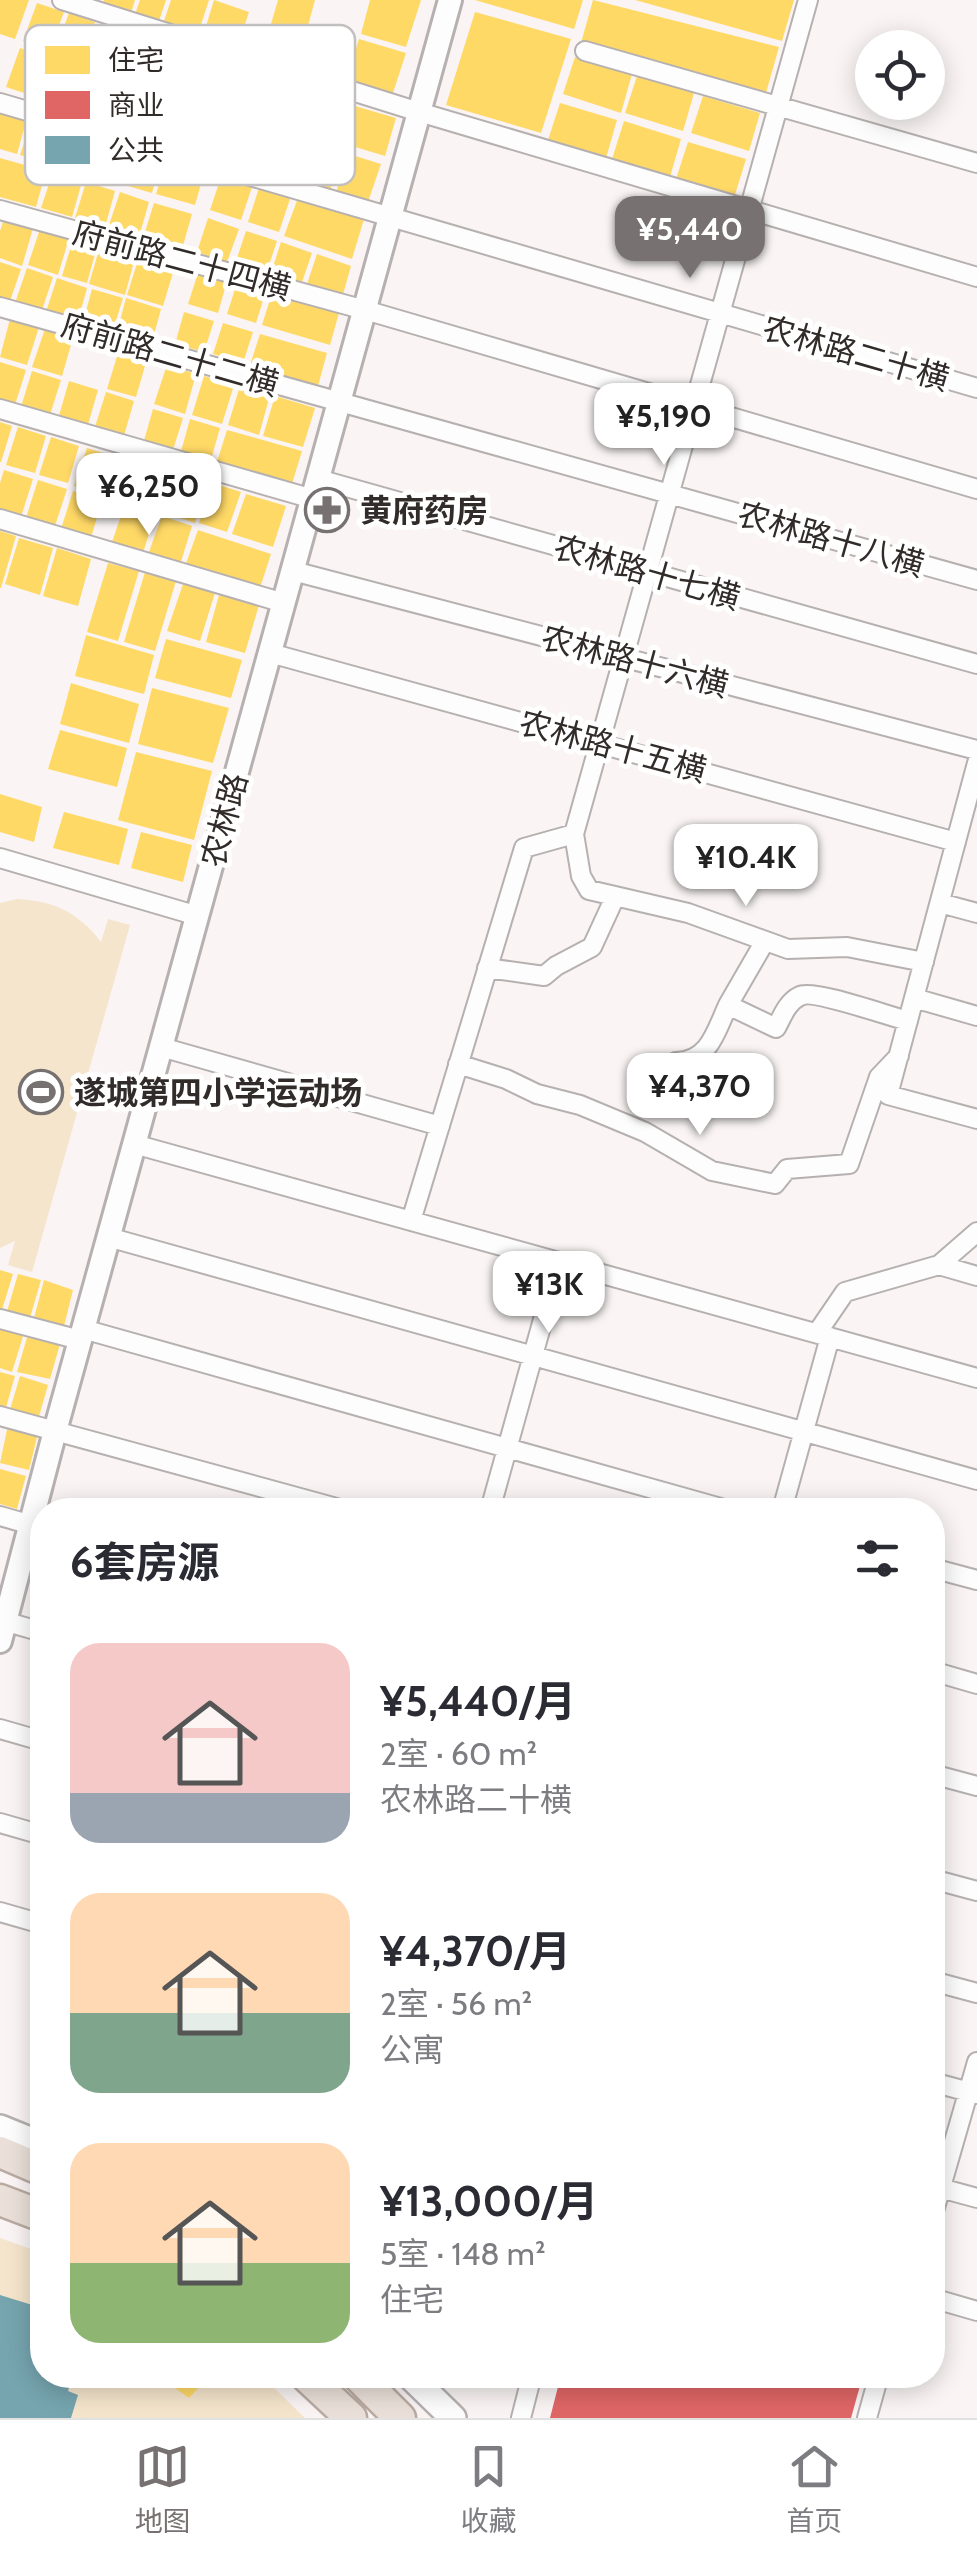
<!DOCTYPE html>
<html lang="zh">
<meta charset="utf-8">
<style>
:root{--surface:#fff;--page:#f2f2f3;--text:#2b2b33;--muted:#7c7c81;--line:#e1e1e2;--accent:#777271}
body{margin:0;font-family:Cabin,"Noto Sans SC",sans-serif;background:var(--page);color:var(--text);height:100vh;display:flex;flex-direction:column;font-size:38px;white-space:nowrap}
*{box-sizing:border-box;margin:0}
p{font-size:32px;color:var(--muted)}
.icon{flex:none;width:55px;height:55px;fill:none;stroke:currentColor;stroke-width:2;stroke-linecap:round;stroke-linejoin:round}
.map{position:relative;flex:1;overflow:hidden}
.panel{position:absolute;left:30px;top:1498px;width:915px;height:890px;display:flex;flex-direction:column;background:var(--surface);border-radius:40px;box-shadow:0 5px 25px #0003}
.panel>*{flex:none}
.controls{position:absolute;left:855px;top:30px;display:grid;gap:20px}
.controls a{display:grid;place-items:center;width:90px;height:90px;border-radius:50%;background:var(--surface);box-shadow:0 5px 25px #0003;font-size:50px}
.price{position:absolute;translate:-50% -85px;padding:0 22px;border-radius:20px;background:#fff;color:#222;font-size:32px;line-height:65px;filter:drop-shadow(0 2px 5px #0008)}
.price::after{content:'';position:absolute;left:50%;top:60px;width:30px;height:22px;margin-left:-15px;background:inherit;clip-path:polygon(0 0,100% 0,50% 100%)}
.price.on{background:var(--accent);color:#fff}
ul{padding:0;list-style:none}
li{display:flex;align-items:center;gap:30px;height:250px;padding:0 40px}
li span{display:grid;place-items:center;flex:none;width:280px;height:200px;border-radius:30px;color:#555}
li>.icon{margin-inline-start:auto}
span .icon{width:120px;height:120px;fill:#fffc;stroke-width:1}
li b{font-size:42px}
h2{display:flex;justify-content:space-between;align-items:center;height:120px;padding:0 40px;font-size:42px}
.dock{display:flex;justify-content:space-around;align-items:center;height:140px;border-top:2px solid var(--line);background:var(--surface);font-size:28px;color:var(--muted)}
.dock a{display:grid;justify-items:center;gap:5px}
.dock .on{color:var(--accent)}
.map>svg:first-child{display:block}
</style>
<div class="map">
<svg width="977" height="2418" viewBox="0 0 977 2418">
<rect width="100%" height="100%" fill="#faf4f4"/>
<path fill="#f5e5cc" d="M17,899C54,901 78,912 101,942L108,919L130,925L32,1272L8,1265L15,1241L0,1248V903Z
M0,2238L42,2253V2375H261L305,2418H0Z"/>
<path fill="#ffd966" d="M0,0H29L15,39L0,34Z
M104,0H135L131,13L103,4Z
M140,0H166L159,21L135,14Z
M171,0H209L198,34L163,24Z
M214,0L249,12L238,46L203,36Z
M278,0H315L297,66L262,55Z
M370,0H421L406,47L361,34Z
M475,0H583L574,29Z
M593,0L779,47L766,93L581,43Z
M635,0H794L782,41Z
M37,3L64,12L50,50L23,41Z
M475,12L571,39L541,133L446,105Z
M69,13L95,22L82,61L55,51Z
M101,23L127,32L114,71L87,62Z
M359,39L406,53L391,99L344,84Z
M20,48L47,57L33,96L6,87Z
M575,57L632,74L621,113L563,94Z
M637,76L694,93L683,131L625,113Z
M703,96L760,113L749,151L691,133Z
M331,99L396,118L385,156L319,136Z
M560,103L617,120L606,158L548,140Z
M0,110L27,118L17,154L0,149Z
M32,119L61,128L50,164L20,155Z
M624,121L681,139L670,177L612,159Z
M311,142L343,152L330,190L298,180Z
M688,142L746,159L734,198L676,179Z
M133,148L162,158L152,193L121,184Z
M349,154L381,164L368,202L336,192Z
M0,158L46,171L36,207L0,197Z
M167,159L205,170L195,205L156,194Z
M53,172L82,182L72,217L41,208Z
M221,177L252,187L241,220L210,210Z
M86,182L115,191L105,227L75,218Z
M259,188L290,199L279,232L248,222Z
M120,192L149,202L139,237L108,228Z
M298,198L364,219L352,259L284,236Z
M154,203L192,214L182,249L143,238Z
M5,216L34,225L22,266L0,258V231Z
M208,218L239,229L227,262L197,252Z
M41,226L70,235L58,275L28,265Z
M246,231L277,241L266,274L235,264Z
M74,236L98,243L87,283L62,276Z
M281,242L312,253L301,285L270,276Z
M101,243L136,254L125,295L89,284Z
M140,254L175,266L163,306L127,295Z
M317,254L351,266L342,298L306,287Z
M0,262L21,269L9,304L0,301Z
M27,268L53,277L41,313L14,306Z
M198,273L227,281L218,313L188,304Z
M57,278L87,288L77,324L45,315Z
M237,283L266,291L256,323L227,314Z
M92,289L123,298L112,334L82,326Z
M272,293L339,313L330,345L262,325Z
M126,298L161,309L151,346L116,336Z
M184,312L214,321L204,352L175,344Z
M10,319L39,327L27,365L0,357Z
M223,323L253,332L243,363L213,354Z
M45,329L73,338L62,376L32,367Z
M260,334L327,353L318,386L250,365Z
M119,350L147,359L136,397L107,389Z
M0,362L26,370L14,408L0,404Z
M167,365L196,374L185,414L154,404Z
M32,371L61,380L49,418L20,410Z
M204,376L234,385L222,424L192,415Z
M69,381L98,390L87,428L58,419Z
M240,386L270,395L259,435L228,425Z
M106,392L134,401L123,439L94,430Z
M275,396L315,408L303,447L263,436Z
M153,409L183,418L172,453L143,444Z
M190,419L220,428L210,463L180,455Z
M0,422L12,426L1,462H0Z
M18,427L46,436L35,473L6,465Z
M227,430L302,451L291,487L216,465Z
M51,437L79,446L68,483L39,475Z
M87,448L115,457L104,495L74,486Z
M140,459L170,469L157,511L126,500Z
M4,470L33,479L21,517L0,511V483Z
M177,471L208,482L195,523L163,512Z
M38,480L67,489L55,526L26,518Z
M213,483L241,492L227,532L199,523Z
M73,491L102,500L91,538L61,529Z
M246,494L286,506L273,547L232,534Z
M125,504L155,515L142,556L111,545Z
M162,516L192,526L179,568L147,557Z
M198,530L271,554L259,591L184,569Z
M0,531L16,536L1,588H0Z
M19,538L53,548L40,595L5,584Z
M57,548L91,559L78,606L43,596Z
M108,563L139,571L118,641L87,632Z
M145,572L176,581L155,651L124,642Z
M183,584L215,593L200,641L167,631Z
M219,595L259,605L245,653L206,642Z
M86,635L154,655L144,694L75,676Z
M166,639L242,660L231,698L155,678Z
M71,683L139,704L129,743L60,724Z
M152,688L229,708L213,763L138,744Z
M60,730L127,748L117,787L48,769Z
M136,752L212,771L194,840L118,820Z
M0,794L42,807L34,842L0,832Z
M64,812L128,829L119,865L53,848Z
M141,832L192,845L183,882L131,868Z
M0,1270L13,1274L1,1313H0Z
M18,1274L41,1280L29,1321L6,1315Z
M44,1280L73,1290L63,1330L33,1322Z
M0,1327L24,1333L12,1372L0,1368Z
M28,1334L60,1344L50,1379L17,1372Z
M0,1372L15,1376L5,1411L0,1410Z
M20,1376L48,1385L38,1420L9,1413Z
M8,1425L38,1433L29,1470L0,1463Z
M0,1469L26,1476L17,1509L0,1504Z
M157,2375H210L189,2398Z"/>
<path fill="#e06666" d="M561,2375H863L851,2418H550Z"/>
<path fill="#76a5af" d="M0,2295L42,2308V2375H73L68,2391L78,2395L71,2418H0Z"/>
<g fill="none" stroke-linecap="round" stroke-linejoin="round">
<defs>
<path id="minor" d="M62,0L419,112L977,277
M585,51L977,163
M0,103L977,388
M0,210L365,310L977,489
M0,307L977,580
M0,409L313,499
M318,479L977,664
M0,519L284,603
M293,571L977,750
M270,653L956,842
M977,763L888,1095L977,1119
M574,834L581,876L589,890L688,913L788,949L847,947L924,962
M0,858L198,916
M940,903L977,913
M765,941L728,1005L776,1028C782,1017 787,1002 800,996C813,989 888,1016 908,1021
M487,968L544,976L556,966L592,947L615,897
M914,998L977,1016
M161,1047L440,1126
M458,1064L506,1079L537,1094L580,1105L645,1132L712,1171L775,1184L787,1169L849,1164L879,1077L899,1056
M660,1084L676,1062C709,1062 716,1031 728,1005
M134,1144L977,1378
M411,1221L524,848L574,834L808,0
M108,1237L977,1480
M939,1265L977,1276
M0,1319L80,1340
M83,1329L728,1510
M817,1333L845,1292L939,1265L977,1232
M0,1416L344,1510
M490,1510L559,1262
M782,1510L830,1337
M0,1516L42,1528
M932,1568L977,1580
M0,1620L42,1632
M932,1671L977,1684
M0,1729L42,1741
M932,1774L977,1786
M0,1823L42,1835
M932,1879L977,1891
M0,1912L42,1924
M932,1981L977,1993
M932,2082L977,2094
M933,2186L977,2198
M932,2218L977,2062
M932,2298L977,2311
M521,2418L532,2375
M867,2418L879,2375"/>
<path id="tertiary" d="M0,1641L55,1431L450,0"/>
<path id="secondary" d="M0,2128L42,2145
M409,2375L453,2418"/>
<path id="trunk" d="M0,2152L42,2170
M0,2200L42,2216
M305,2375L351,2418
M357,2375L400,2418"/>
</defs>
<use href="#minor" stroke="#b6b1b0" stroke-width="22"/>
<use href="#tertiary" stroke="#b6b1b0" stroke-width="28"/>
<use href="#secondary" stroke="#b6b1b0" stroke-width="30"/>
<use href="#trunk" stroke="#b9aba2" stroke-width="35"/>
<use href="#minor" stroke="#fefdfd" stroke-width="18"/>
<use href="#tertiary" stroke="#fefdfd" stroke-width="22"/>
<use href="#secondary" stroke="#fefdfd" stroke-width="25"/>
<use href="#trunk" stroke="#eae0d9" stroke-width="30"/>
</g>
<defs>
<symbol id="pharmacy-ring" viewBox="-11 -11 22 22"><circle r="9.5" fill="#fff" stroke="#777271" stroke-width="1.5"/><path d="M-2-6h4v4h4v4h-4v4h-4v-4h-4v-4h4Z" fill="#777271"/></symbol>
<symbol id="stadium-ring" viewBox="-11 -11 22 22"><circle r="9.5" fill="#fff" stroke="#777271" stroke-width="1.5"/><path d="M0-5a6.5 5 0 1 0 0 10a6.5 5 0 1 0 0-10ZM-3.5-1.8h7v3.6h-7Z" fill="#777271"/></symbol>
</defs>
<g fill-rule="evenodd">
<use href="#pharmacy-ring" x="302" y="485" width="50" height="50"/>
<use href="#stadium-ring" x="16" y="1067" width="50" height="50"/>
</g>
<g text-anchor="middle" dominant-baseline="central" stroke-width="10" stroke-linejoin="round" paint-order="stroke">
<g font-size="32" fill="#312c2a" stroke="#fff">
<text transform="translate(182 260) rotate(15)">府前路二十四横</text>
<text transform="translate(856 353) rotate(16)">农林路二十横</text>
<text transform="translate(170 354) rotate(16)">府前路二十二横</text>
<text transform="translate(831 539) rotate(16)">农林路十八横</text>
<text transform="translate(647 572) rotate(16)">农林路十七横</text>
<text transform="translate(635 661) rotate(15)">农林路十六横</text>
<text transform="translate(613 746) rotate(15)">农林路十五横</text>
<text transform="translate(224 820) rotate(-75)">农林路</text>
</g>
<g font-size="32" font-weight="bold" fill="#312c2a" stroke="#fff" text-anchor="start">
<text x="360" y="510">黄府药房</text>
<text x="74" y="1092">遂城第四小学运动场</text>
</g>
</g>
<rect x="25" y="25" width="330" height="160" rx="15" fill="#fff" stroke="#c1c0bf" stroke-width="2.5"/>
<rect x="45" y="46" width="45" height="28" fill="#ffd966"/>
<rect x="45" y="91" width="45" height="28" fill="#e06666"/>
<rect x="45" y="136" width="45" height="28" fill="#76a5af"/>
<g font-size="28" fill="#312c2a">
<text x="108" y="70">住宅</text>
<text x="108" y="115">商业</text>
<text x="108" y="160">公共</text>
</g>
</svg>
<div class="controls">
<a><svg class="icon" aria-label="locate" viewBox="0 0 24 24"><circle cx="12" cy="12" r="6"/><path d="M12 2v4M12 18v4M2 12h4M18 12h4"/></svg></a>
</div>
<b class="price on" style="left:690px;top:281px">¥5,440</b>
<b class="price" style="left:664px;top:468px">¥5,190</b>
<b class="price" style="left:149px;top:538px">¥6,250</b>
<b class="price" style="left:746px;top:909px">¥10.4K</b>
<b class="price" style="left:700px;top:1138px">¥4,370</b>
<b class="price" style="left:549px;top:1336px">¥13K</b>
<section class="panel">
<h2>6套房源<svg class="icon" aria-label="filters" viewBox="0 0 24 24"><path d="M4 7h16M4 17h16"/><circle cx="9" cy="7" r="2"/><circle cx="15" cy="17" r="2"/></svg></h2>
<ul>
<li><span style="background:linear-gradient(#f6c9c9 75%,#9aa5b1 0)"><svg class="icon" aria-label="home" viewBox="0 0 24 24"><path d="M3 11l9-7 9 7M6 9v11h12V9"/></svg></span><div><b>¥5,440/月</b><p>2室 · 60 m²</p><p>农林路二十横</p></div></li>
<li><span style="background:linear-gradient(#ffd9b3 60%,#7fa58c 0)"><svg class="icon" aria-label="home" viewBox="0 0 24 24"><path d="M3 11l9-7 9 7M6 9v11h12V9"/></svg></span><div><b>¥4,370/月</b><p>2室 · 56 m²</p><p>公寓</p></div></li>
<li><span style="background:linear-gradient(#ffd9b3 60%,#8fb573 0)"><svg class="icon" aria-label="home" viewBox="0 0 24 24"><path d="M3 11l9-7 9 7M6 9v11h12V9"/></svg></span><div><b>¥13,000/月</b><p>5室 · 148 m²</p><p>住宅</p></div></li>
</ul>
</section>
</div>
<nav class="dock">
<a class="on"><svg class="icon" aria-label="map" viewBox="0 0 24 24"><path d="M3 6l6-2 6 2 6-2v14l-6 2-6-2-6 2zM9 4v14M15 6v14"/></svg>地图</a>
<a><svg class="icon" aria-label="saved" viewBox="0 0 24 24"><path d="M7 4h10v16l-5-4-5 4z"/></svg>收藏</a>
<a><svg class="icon" aria-label="home" viewBox="0 0 24 24"><path d="M3 11l9-7 9 7M6 9v11h12V9"/></svg>首页</a>
</nav>
